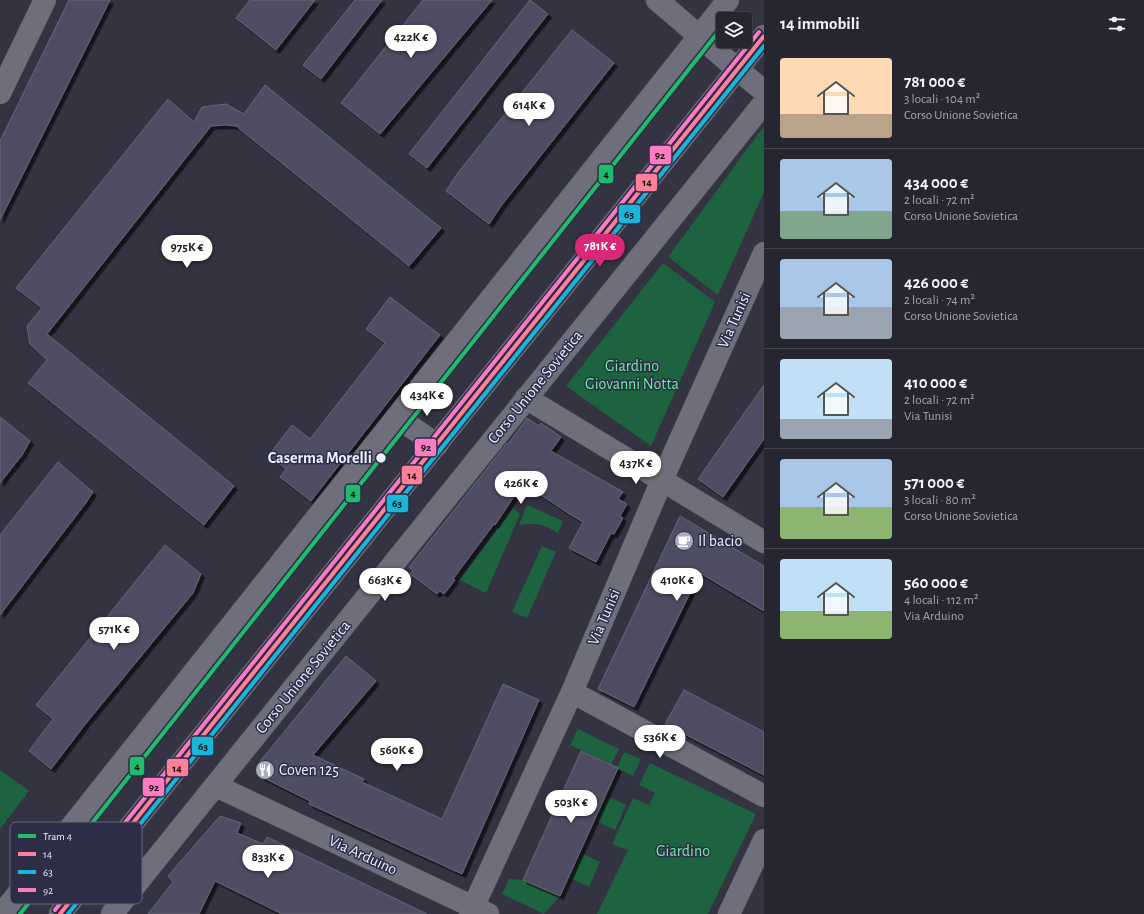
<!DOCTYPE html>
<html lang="it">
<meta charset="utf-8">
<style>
:root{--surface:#262631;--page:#32323d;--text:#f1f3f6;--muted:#a4a5ab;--line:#42434d;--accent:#db2777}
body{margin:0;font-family:"Alegreya Sans",sans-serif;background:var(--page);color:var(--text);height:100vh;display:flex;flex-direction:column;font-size:15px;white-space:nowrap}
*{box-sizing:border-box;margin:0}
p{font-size:13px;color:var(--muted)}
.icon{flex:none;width:22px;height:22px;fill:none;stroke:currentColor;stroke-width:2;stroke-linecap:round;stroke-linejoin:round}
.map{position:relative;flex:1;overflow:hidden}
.sheet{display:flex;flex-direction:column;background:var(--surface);width:380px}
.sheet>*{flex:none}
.buttons{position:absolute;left:716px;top:12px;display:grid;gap:8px}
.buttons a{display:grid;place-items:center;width:36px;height:36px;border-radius:4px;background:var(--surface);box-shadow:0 1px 3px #0004,0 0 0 1px var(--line);font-size:20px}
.price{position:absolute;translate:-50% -34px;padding:0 9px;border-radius:14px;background:#fff;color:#222;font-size:13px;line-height:26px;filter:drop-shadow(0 1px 2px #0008)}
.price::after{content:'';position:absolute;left:50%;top:24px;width:12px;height:9px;margin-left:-6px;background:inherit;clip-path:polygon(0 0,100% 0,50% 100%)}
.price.on{background:var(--accent);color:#fff}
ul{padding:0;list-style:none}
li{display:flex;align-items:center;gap:12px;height:100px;padding:0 16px}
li+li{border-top:1px solid var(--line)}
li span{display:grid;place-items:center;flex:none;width:112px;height:80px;border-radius:4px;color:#555}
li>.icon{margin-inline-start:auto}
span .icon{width:48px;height:48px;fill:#fffc;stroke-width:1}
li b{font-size:17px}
h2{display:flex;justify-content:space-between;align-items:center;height:48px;padding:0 16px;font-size:17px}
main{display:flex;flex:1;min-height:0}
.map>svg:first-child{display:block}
</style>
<main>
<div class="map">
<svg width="764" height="914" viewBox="0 0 764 914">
<defs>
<filter id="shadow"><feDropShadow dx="3.5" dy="3.5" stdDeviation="0" flood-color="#0009"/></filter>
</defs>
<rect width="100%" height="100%" fill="#333341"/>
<path fill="#1d633f" d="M764,126V192L718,295L668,257Z
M663,263L715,302L651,446L566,386Z
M527,505L563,521L558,533C543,524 536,522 519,525Z
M513,508L520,514L486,593L460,580Z
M542,546L556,552L527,618L512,612Z
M578,729L619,749L611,764L570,745Z
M624,752L641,759L633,776L617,768Z
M650,763L756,814L708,914H597L628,850L612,844L633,798L649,805L655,793L639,785Z
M0,770L29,791L0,829Z
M609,797L626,805L615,830L598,822Z
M583,854L600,862L589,887L572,879Z
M509,879L523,880L560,896L544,914L502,894Z"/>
<path fill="#504e64" stroke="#656672" filter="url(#shadow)" d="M69,0H110L0,220V141Z
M250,0H315L276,50L236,18Z
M355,0H382L321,79L303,65Z
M423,0H492L380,134L341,103Z
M530,0L548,14L427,168L409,154Z
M572,30L614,63L501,206L489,224L446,191L457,174Z
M265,85L441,228L409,266L236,126L226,125L211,126L47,334L234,486L204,525L28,383L47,360L30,344L27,326L42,308L16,288L168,99L194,122L202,107L226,104L244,114Z
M390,297L440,335L311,501L280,477L286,469L269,455L292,425L310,439L385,343L366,329Z
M764,385V439L723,497L698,479Z
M0,417L30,441L22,455L0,483Z
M527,418L539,426L541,423L561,437L551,451L623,492L618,499L627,504L620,516L623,518L614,534L611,533L596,562L569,548L583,522L571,515L523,483L495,525L494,524L470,556L453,579L455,580L444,594L440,591L437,594L410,574L413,570L409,567L507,443L508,444Z
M58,462L93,492L85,504L0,615V535Z
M680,516L764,566V611L700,573L634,707L598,689Z
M165,545L201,574L193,593L87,722L51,769L29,751L53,719L36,705Z
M346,656L376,681L313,755L364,779L362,782L442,819L503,684L539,700L462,874L309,804L310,801L260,776L258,764Z
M684,690L764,732V775L665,724Z
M581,751L618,768L560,896L523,880Z
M220,816L241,823L237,833L263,844L267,837L427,914H282L215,881L199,914H148L173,882L168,876Z"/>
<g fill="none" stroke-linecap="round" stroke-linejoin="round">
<defs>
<path id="street" d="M657,0C693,30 727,62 764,91
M0,93L45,0
M526,398L764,542
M397,417L437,445
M572,692L764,796
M216,786L488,914
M2,914L728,0
M112,914L764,103
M470,914L572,692L662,480L764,253
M729,914L764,840"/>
<path id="secondary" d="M60,914L764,36"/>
</defs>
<use href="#street" stroke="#52525f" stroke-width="23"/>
<use href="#secondary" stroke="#52525f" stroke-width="23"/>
<use href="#street" stroke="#6e6f7b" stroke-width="22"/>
<use href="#secondary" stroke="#6a6a78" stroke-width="22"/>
<defs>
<path id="bus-1" d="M60,914L764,36"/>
<path id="bus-2" d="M68,914L764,46"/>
<path id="bus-3" d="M55,910L759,32"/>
</defs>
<use href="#bus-1" stroke="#2d2d47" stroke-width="7"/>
<use href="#bus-2" stroke="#2d2d47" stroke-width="7"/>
<use href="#bus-3" stroke="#2d2d47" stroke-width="7"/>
<use href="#bus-1" stroke="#ff8098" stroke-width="4"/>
<use href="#bus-2" stroke="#1ab6d8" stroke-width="4"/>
<use href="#bus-3" stroke="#fe7ac1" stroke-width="4"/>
<defs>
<path id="tram-1" d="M20,914L723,26"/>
</defs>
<use href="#tram-1" stroke="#2d2d47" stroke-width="7"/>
<use href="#tram-1" stroke="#20bc6c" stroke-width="4"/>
</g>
<defs>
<symbol id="cafe-disc" viewBox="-11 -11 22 22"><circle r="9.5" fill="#abacbc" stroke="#2d2d47"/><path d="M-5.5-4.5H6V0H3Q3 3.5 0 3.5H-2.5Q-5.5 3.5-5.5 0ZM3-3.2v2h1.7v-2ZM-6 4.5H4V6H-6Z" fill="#fff"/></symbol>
<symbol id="restaurant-disc" viewBox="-11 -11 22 22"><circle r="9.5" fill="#abacbc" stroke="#2d2d47"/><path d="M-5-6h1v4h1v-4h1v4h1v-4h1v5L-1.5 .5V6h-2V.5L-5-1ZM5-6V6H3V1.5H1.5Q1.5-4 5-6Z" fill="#fff"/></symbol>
</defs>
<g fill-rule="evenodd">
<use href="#cafe-disc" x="673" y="530" width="22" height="22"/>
<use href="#restaurant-disc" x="254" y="759" width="22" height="22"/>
</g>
<circle fill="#ecedfe" stroke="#2d2d47" stroke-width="1.5" cx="381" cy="458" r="5.5"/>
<g text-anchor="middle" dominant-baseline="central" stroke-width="3" stroke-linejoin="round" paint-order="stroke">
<g font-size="16" fill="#ecedfe" stroke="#2d2d47">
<text transform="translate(734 320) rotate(-66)">Via Tunisi</text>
<text transform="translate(535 387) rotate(-51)">Corso Unione Sovietica</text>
<text transform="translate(604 617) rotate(-67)">Via Tunisi</text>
<text transform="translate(303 677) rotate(-51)">Corso Unione Sovietica</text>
<text transform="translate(363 855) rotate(25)">Via Arduino</text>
</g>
<g font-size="16" fill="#6deea1" stroke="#2d2d47">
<text x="632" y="366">Giardino<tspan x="632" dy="18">Giovanni Notta</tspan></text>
<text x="683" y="851">Giardino</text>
</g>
<g font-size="16" font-weight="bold" fill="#ecedfe" stroke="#2d2d47" text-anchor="end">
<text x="372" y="458">Caserma Morelli</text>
</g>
<g font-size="16" fill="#ecedfe" stroke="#2d2d47" text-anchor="start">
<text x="698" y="541">Il bacio</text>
<text x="279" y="770">Coven 125</text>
</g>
</g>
<rect x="10" y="822" width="132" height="82" rx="6" fill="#2d2d47" stroke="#66677e" stroke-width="1"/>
<rect x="18" y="834" width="18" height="4" fill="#20bc6c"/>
<rect x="18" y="852" width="18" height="4" fill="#ff8098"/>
<rect x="18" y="870" width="18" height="4" fill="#1ab6d8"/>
<rect x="18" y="888" width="18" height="4" fill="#fe7ac1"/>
<g font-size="11" fill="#ecedfe">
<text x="43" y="840">Tram 4</text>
<text x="43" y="858">14</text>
<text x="43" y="876">63</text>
<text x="43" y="894">92</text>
</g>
<g stroke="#2d2d47" stroke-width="1.5">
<rect x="649" y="145" width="23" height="20" rx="4" fill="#fe7ac1"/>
<rect x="598" y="164" width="16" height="20" rx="4" fill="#20bc6c"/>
<rect x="635" y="173" width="23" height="19" rx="4" fill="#ff8098"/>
<rect x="618" y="204" width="23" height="20" rx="4" fill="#1ab6d8"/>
<rect x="414" y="438" width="23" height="19" rx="4" fill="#fe7ac1"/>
<rect x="401" y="465" width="22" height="20" rx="4" fill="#ff8098"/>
<rect x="345" y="484" width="16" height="19" rx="4" fill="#20bc6c"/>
<rect x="386" y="494" width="23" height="19" rx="4" fill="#1ab6d8"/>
<rect x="191" y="736" width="23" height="20" rx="4" fill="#1ab6d8"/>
<rect x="129" y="756" width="16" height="20" rx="4" fill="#20bc6c"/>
<rect x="166" y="758" width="23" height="19" rx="4" fill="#ff8098"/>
<rect x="142" y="777" width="23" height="20" rx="4" fill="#fe7ac1"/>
</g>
<g font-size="11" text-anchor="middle" font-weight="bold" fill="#111">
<text x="660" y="159">92</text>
<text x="606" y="178">4</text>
<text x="647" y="186">14</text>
<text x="629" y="218">63</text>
<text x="426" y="451">92</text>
<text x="412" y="479">14</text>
<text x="353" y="497">4</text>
<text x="397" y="507">63</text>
<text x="203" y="750">63</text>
<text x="137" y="770">4</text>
<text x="177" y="772">14</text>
<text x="154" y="791">92</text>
</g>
</svg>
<div class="buttons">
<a><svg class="icon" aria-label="layers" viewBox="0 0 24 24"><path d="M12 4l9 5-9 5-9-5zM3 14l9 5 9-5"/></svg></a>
</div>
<b class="price" style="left:411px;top:59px">422K €</b>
<b class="price" style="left:529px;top:127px">614K €</b>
<b class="price on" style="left:600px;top:268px">781K €</b>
<b class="price" style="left:187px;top:269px">975K €</b>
<b class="price" style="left:427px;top:417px">434K €</b>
<b class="price" style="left:636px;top:485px">437K €</b>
<b class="price" style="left:521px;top:505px">426K €</b>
<b class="price" style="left:385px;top:602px">663K €</b>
<b class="price" style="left:677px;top:602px">410K €</b>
<b class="price" style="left:114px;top:651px">571K €</b>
<b class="price" style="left:660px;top:759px">536K €</b>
<b class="price" style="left:397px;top:772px">560K €</b>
<b class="price" style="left:571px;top:824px">503K €</b>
<b class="price" style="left:268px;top:879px">833K €</b>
</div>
<section class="sheet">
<h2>14 immobili<svg class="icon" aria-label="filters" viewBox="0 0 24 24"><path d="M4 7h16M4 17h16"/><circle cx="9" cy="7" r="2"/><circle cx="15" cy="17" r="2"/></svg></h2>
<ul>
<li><span style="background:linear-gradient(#ffd9b3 70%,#b9a48a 0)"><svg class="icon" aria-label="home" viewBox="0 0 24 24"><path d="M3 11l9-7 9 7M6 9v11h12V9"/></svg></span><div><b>781 000 €</b><p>3 locali · 104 m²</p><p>Corso Unione Sovietica</p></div></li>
<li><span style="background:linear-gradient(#a9c7e8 65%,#7fa58c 0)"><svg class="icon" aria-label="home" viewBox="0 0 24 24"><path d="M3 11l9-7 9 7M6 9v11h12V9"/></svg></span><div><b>434 000 €</b><p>2 locali · 72 m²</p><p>Corso Unione Sovietica</p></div></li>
<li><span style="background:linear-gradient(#a9c7e8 60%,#9aa5b1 0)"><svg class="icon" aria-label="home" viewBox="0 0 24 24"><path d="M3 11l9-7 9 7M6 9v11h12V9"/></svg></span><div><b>426 000 €</b><p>2 locali · 74 m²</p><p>Corso Unione Sovietica</p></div></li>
<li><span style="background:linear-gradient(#bfe0f5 75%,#9aa5b1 0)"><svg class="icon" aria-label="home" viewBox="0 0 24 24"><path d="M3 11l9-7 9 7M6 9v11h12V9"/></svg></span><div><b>410 000 €</b><p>2 locali · 72 m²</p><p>Via Tunisi</p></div></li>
<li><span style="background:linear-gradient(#a9c7e8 60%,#8fb573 0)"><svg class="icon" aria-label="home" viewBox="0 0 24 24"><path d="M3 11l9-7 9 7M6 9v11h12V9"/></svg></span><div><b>571 000 €</b><p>3 locali · 80 m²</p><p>Corso Unione Sovietica</p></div></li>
<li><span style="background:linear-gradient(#bfe0f5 65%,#8fb573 0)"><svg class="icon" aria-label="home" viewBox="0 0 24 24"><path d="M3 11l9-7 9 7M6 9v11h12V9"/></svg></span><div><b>560 000 €</b><p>4 locali · 112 m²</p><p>Via Arduino</p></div></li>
</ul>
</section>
</main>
